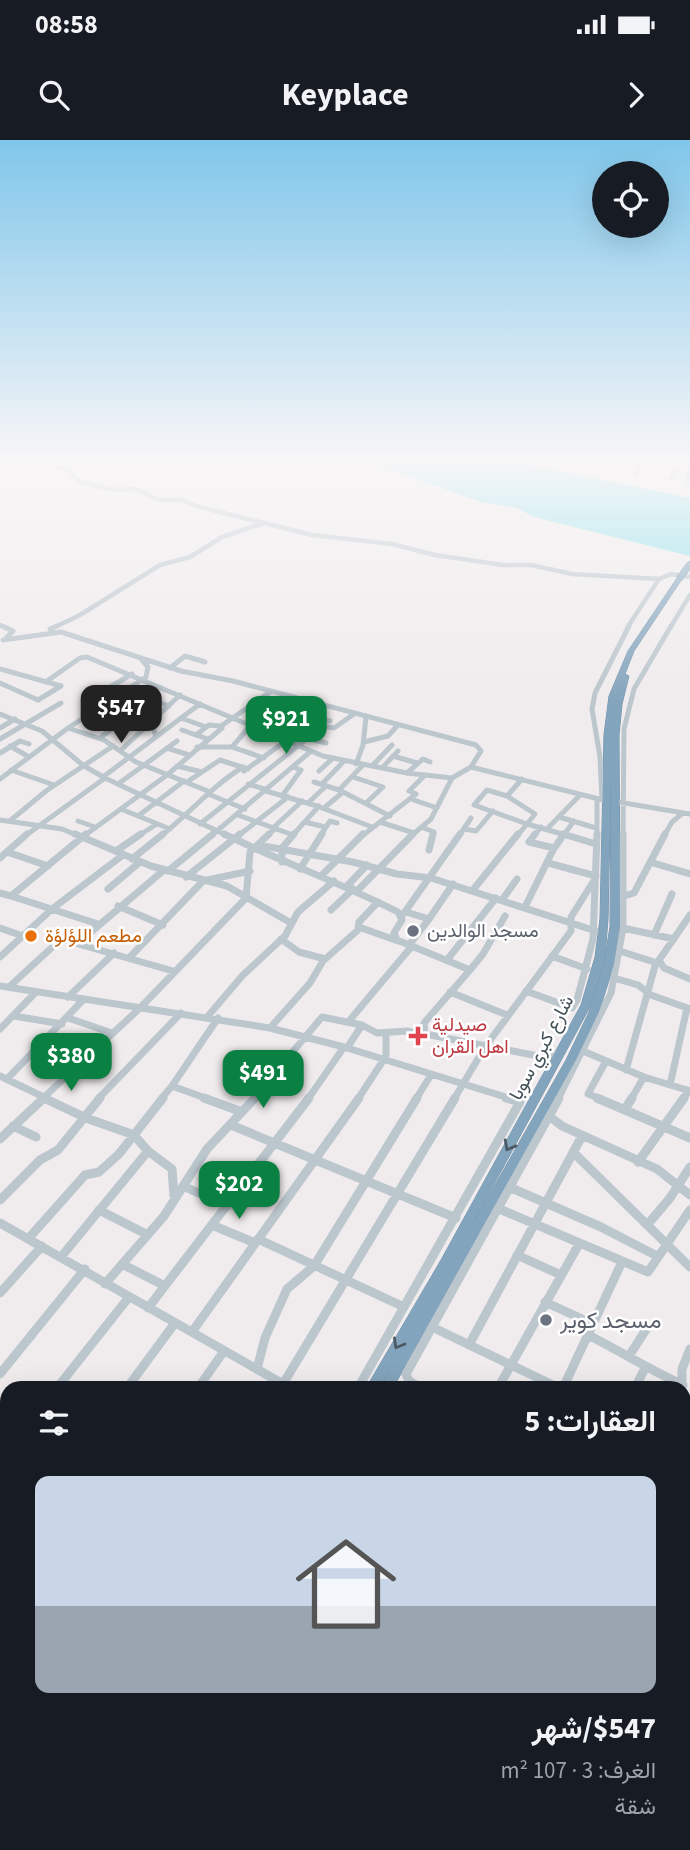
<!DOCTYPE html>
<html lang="ar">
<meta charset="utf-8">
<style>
:root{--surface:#171b24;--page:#242831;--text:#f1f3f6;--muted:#9ea1a6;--line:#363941;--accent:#0b8043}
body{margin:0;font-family:"Source Sans 3",Vazirmatn,sans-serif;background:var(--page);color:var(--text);direction:rtl;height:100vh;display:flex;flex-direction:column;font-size:26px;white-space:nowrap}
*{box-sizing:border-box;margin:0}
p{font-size:23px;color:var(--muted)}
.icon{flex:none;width:38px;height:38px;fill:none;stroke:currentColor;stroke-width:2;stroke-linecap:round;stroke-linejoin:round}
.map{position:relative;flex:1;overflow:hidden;direction:ltr}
.sheet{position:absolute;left:0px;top:1241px;width:691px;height:471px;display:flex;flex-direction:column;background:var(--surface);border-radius:21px 21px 0 0;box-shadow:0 7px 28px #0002;direction:rtl}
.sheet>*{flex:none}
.buttons{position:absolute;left:592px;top:21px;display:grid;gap:14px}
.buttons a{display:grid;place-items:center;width:77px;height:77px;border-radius:50%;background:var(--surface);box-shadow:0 7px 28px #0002;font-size:35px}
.price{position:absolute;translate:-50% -60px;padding:0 16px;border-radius:14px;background:var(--accent);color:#fff;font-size:23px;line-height:46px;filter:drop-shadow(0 2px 4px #0008)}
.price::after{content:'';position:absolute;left:50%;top:42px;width:21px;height:16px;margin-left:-10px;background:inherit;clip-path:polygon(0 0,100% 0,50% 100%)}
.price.selected{background:#222;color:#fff}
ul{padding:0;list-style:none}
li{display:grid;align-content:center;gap:14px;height:371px;padding:0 35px}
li+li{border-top:2px solid var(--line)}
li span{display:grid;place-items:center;height:217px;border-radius:14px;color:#555}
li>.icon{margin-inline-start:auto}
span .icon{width:126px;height:126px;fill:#fffc;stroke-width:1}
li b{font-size:30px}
h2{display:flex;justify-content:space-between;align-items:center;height:84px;padding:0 35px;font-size:30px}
.status{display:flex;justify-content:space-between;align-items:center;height:49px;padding:0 35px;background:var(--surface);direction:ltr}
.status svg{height:19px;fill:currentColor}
header{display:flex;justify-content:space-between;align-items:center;height:91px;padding:0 35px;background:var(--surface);font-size:32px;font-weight:700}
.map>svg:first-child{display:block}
</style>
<div class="status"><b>08:58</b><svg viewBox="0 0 49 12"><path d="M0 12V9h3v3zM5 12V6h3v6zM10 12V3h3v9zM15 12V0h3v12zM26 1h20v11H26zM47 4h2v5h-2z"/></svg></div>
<header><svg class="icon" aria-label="forward" viewBox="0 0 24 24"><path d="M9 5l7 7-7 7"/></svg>Keyplace<svg class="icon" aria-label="search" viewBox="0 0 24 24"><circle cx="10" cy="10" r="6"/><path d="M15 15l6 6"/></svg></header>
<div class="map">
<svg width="690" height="1710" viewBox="0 0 690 1710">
<rect width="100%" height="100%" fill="#f0eced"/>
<path fill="#85e0ed" d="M365,321H510L690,358V416L534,377L517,368L481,362Z"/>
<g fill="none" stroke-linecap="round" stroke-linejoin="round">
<defs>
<path id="highway" d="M679,437L682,439L634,511L625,534L629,536L622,564L619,595L620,787L614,824L599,872L576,920L393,1248H380L394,1222L379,1248H366L441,1120L581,865L595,817L600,779L604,595L609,556L628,511L677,438ZM611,630L610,787L604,824L589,872L566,920L466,1096L591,865L605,817L608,779Z
M0,1354L7,1356V1370L0,1368Z
M684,1506H690V1522L684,1521Z"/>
</defs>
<use href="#highway" stroke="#6e8fa9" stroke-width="1"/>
<path stroke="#bbc6cd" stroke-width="4.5" d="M29,321L67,329L80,342L114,350L136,349L159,360H182L196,366L312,395L392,404L435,415L503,425H531L572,434L659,439L671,434L690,437
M555,321L565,324
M577,328L583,321
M636,333L643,321
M671,338L684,321
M686,344L690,328
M0,485L6,488
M53,488L80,475L160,425L190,417L222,397L261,384
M627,488L659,439
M670,488L690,455"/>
<path stroke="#bbc6cd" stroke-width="5" d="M2,486L13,491L7,497
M50,489L57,486
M3,500L61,492L181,531L233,541L476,605L481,611L471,627L607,661
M170,528L185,516L205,522
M0,529L61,546
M47,541L80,518L87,517L323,616L407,633L452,638
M0,543L38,560L61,546
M143,556L169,566
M104,564L90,559L132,534
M200,564L181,578L206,587
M303,571L312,563
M132,573L157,578
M0,574L42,591L84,626L105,638L228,696
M323,579L330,581
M152,583L156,597L181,578
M250,586L232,607L264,618
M0,588L15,579
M68,588L104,600L136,622L210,652
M182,590L196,595
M262,591L276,581L290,586
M299,596L326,603
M299,596L305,591L301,589L305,585
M275,597L301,576
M100,598L132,573L127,571L135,565
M0,599L61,563
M208,599L196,595L209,585L221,586L270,552
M364,602L388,596L398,585
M10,606L29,617
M197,607H232
M167,608L189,615
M121,610L180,555
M0,613L20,601L29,604
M393,616L417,623
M356,624L363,605L366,577
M177,626L202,632
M372,626L392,605
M382,628L398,611
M11,630L54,645
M244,631L286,601
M319,631L332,619
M407,633L423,619L430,622
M103,637L156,597
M353,637L383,647L366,663
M0,639L68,588L146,537L148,527L142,520
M187,642L220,620L248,629
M314,642L339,650L390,676
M118,644L177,601
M248,644L268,650
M322,644L344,621
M339,650L363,625
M487,650L507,656L535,674L527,684L474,665Z
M266,651L317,666L372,687
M208,654L245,669
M282,656L301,630L293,627
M507,656L522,639
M411,659L437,668
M602,660L600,617L592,569L595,553L629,486
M618,662L690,674
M308,663L326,646
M324,668L343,652
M121,669L170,689
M238,675L293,695
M138,676L184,641
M559,677L596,688
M0,680L62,689L79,696
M11,680L46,651L113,606
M78,681L95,687
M305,682L325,687
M380,682L414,693
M200,684L323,586L334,588L354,574
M527,684L569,696
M274,687L302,661
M421,687L434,692L433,696
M464,689L476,691L493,671
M547,689L580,655
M25,696L105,638
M84,696L167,635L222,588
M138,696L157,684
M161,696C189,674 212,646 243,627
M211,696L310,612
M238,696L288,657
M267,696L276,688
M292,696L319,666
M320,696L330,681L337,683
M362,696L416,654L409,651L425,635
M411,696L431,679L452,638L471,627
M459,696L471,678
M517,696L527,684
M534,696L541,687
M563,696L574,681
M597,696V660
M623,696L624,589L634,549L671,486
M664,696L672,682L683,673"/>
<path stroke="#bbc6cd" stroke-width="7" d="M75,694L151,726L227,746L291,783
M224,694C282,722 341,743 398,772L402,780L394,793L397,800L470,830L424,883L425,894L538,916L560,913
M535,694L529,702L554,708
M563,694L596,704
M258,705L353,722L397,734L431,738L596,791
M429,710L433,694
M116,711L141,694
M7,712L48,726
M0,718L27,694
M132,719L163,694
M282,722V708L294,694
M650,722L690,734
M548,723L596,736
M300,729L322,694
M168,731L213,694
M321,736L363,694
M186,737L240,694
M347,746L367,725
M108,749L140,722
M473,750L518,694
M357,751L413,694
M0,753L11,756L86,694
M11,756L98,784
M624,756L634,753L665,694
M502,760L517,739
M118,766L163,785
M525,767L553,710L564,694
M331,770L353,749
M406,772L429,779L453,744
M402,776L460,694
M359,787L398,801
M0,788L23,796
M623,788L674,799
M654,795L672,754
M281,799L299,812L325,819
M78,803L164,730
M409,805L429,779
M623,812L657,823
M552,816L587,829
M0,817L52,769L123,715
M129,818L203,741L250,731
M447,820L496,758
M659,820L664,828L690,839
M470,830L483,814L505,776
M614,838L638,845L651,855L690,869
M0,846L270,888L344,907L512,959
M9,847L61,799L173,831
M526,851L572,868L577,860L593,799L597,694
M450,852L507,875
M68,857L114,813
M14,876L62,884
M208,876L243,835L285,796L298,772L334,741
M68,878L112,893
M349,881L412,806
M270,888L310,843L323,821L358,790L359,782L378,762
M0,889L36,852
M347,908L362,885
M583,911L644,937L690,951
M626,930L655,826L690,775
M0,936L48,959
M7,939L84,859
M670,945L687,868
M42,959L140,868L246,758L250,712L269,694
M98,959L181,873
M161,959L172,946
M208,959L172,946L218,878
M253,959L322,877L362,885L377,893L407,891L427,895
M308,959L344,907
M358,959L386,916V894
M416,959L431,935
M454,959L485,907L571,791V777L595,739
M558,959L611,853L623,788V694
M601,959L588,954L606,921
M631,959L644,937
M683,959L689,951"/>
<path stroke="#bbc6cd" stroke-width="9" d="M44,958L86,978L134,995L148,1011L172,1029L174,1056
M204,958L242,972
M597,958L690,998
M625,969L632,958
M545,973L562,986L657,1029L690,1055
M231,985L456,1078
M13,986L36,997
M0,999L44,958
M573,1012L690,1127
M638,1022L684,958
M183,1046L227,1066
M509,1047L601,1087L657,1116
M0,1060L40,1020L58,1010L100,958
M497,1068L648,1132L690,1070
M99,1070L148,1095
M0,1083L290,1248
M648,1084L670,1058L690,1027
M212,1085L255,1103
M28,1099L85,1035L99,1032L119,1014L163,958
M258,1099L404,1167
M517,1115L561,1135
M61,1117L148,1011
M122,1124L165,1146
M105,1144L164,1076L207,1009L255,958
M0,1153L42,1106
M545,1162L593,1184
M148,1168L309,958
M432,1187L559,1248
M192,1192L359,958
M588,1195C620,1211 650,1230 683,1245
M469,1205L582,996
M629,1216L647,1188
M257,1229L265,1198L287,1149L314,1126L417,958
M0,1234L85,1129
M283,1244L455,958
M57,1248L129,1157
M127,1248L175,1183
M198,1248L224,1211
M358,1248L520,962L506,958
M421,1248L409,1241L406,1234L559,958
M498,1248L579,1104
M563,1248L622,1122
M635,1248L645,1228
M682,1248V1229L690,1209"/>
<path stroke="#bbc6cd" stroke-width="10" d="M684,1313L690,1316
M0,1321L7,1312
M684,1356L690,1344
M684,1424L690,1427
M0,1438L7,1433
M0,1471L7,1473
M0,1499L7,1485
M0,1559L7,1562
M0,1615L7,1610
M684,1626L690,1629
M684,1668L690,1652
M255,1704L263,1710
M537,1704L546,1710
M132,1710L136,1704
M225,1710L229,1704
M312,1710L315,1704
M399,1710L402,1704
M489,1710L491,1704
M579,1710L582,1704
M669,1710L671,1704"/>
<use href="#highway" fill="#83a4bd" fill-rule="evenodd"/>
<defs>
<path id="highway-bridge" d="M679,439L690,424"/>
</defs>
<use href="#highway-bridge" stroke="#6e8fa9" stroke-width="7" stroke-linecap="butt"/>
<use href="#highway-bridge" stroke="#83a4bd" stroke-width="6"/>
</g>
<defs><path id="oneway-chevron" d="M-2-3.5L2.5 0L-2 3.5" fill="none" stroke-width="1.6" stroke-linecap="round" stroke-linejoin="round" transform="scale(1.75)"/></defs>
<g stroke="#4b5a64">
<use href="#oneway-chevron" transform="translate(509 1006) rotate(119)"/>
<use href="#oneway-chevron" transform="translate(398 1204) rotate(120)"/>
</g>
<linearGradient id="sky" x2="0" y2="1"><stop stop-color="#80c6ea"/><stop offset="0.57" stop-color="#f8f6f7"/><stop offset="1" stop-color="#f8f6f7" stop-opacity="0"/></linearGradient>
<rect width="690" height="561" fill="url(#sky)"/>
<g fill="#6b7280" stroke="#fff" stroke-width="2.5">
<circle cx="413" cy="791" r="7"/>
<circle cx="546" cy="1180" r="7"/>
</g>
<circle fill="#e8710a" stroke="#fff" stroke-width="2.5" cx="31" cy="796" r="7"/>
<path fill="#e0444e" stroke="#fff" stroke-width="2.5" d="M414.5 885.5h7v7h7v7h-7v7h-7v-7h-7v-7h7z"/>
<g text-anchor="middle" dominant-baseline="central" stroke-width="5" stroke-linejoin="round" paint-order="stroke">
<g font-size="19" fill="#5b616d" stroke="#fff" text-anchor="start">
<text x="427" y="791">مسجد الوالدين</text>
</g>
<g font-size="19" fill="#c56008" stroke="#fff" text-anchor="start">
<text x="45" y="796">مطعم اللؤلؤة</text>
</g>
<g font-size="19" fill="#be3a42" stroke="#fff" text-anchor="start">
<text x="432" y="885">صيدلية<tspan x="432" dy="22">اهل القران</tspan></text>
</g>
<g font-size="19" fill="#45525a" stroke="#fff">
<text transform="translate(542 908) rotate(-62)">شارع كبري سوبا</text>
</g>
<g font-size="23" fill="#5b616d" stroke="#fff" text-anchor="start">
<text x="560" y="1180">مسجد كوير</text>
</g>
</g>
</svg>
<div class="buttons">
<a><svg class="icon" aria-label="locate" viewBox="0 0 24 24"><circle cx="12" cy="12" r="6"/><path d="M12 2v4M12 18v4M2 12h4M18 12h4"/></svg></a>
</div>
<b class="price selected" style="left:121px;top:605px">$547</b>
<b class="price" style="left:286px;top:616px">$921</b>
<b class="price" style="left:71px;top:953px">$380</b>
<b class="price" style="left:263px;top:970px">$491</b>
<b class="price" style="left:239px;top:1081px">$202</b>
<section class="sheet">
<h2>العقارات: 5<svg class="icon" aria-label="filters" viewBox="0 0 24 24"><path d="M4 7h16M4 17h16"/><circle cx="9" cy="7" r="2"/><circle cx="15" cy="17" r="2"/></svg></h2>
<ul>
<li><span style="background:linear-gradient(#c9d6e8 60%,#9aa5b1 0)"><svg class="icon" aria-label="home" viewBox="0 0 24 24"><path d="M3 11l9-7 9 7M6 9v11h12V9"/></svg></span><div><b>$547/شهر</b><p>الغرف: 3 · 107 m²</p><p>شقة</p></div></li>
</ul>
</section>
</div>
